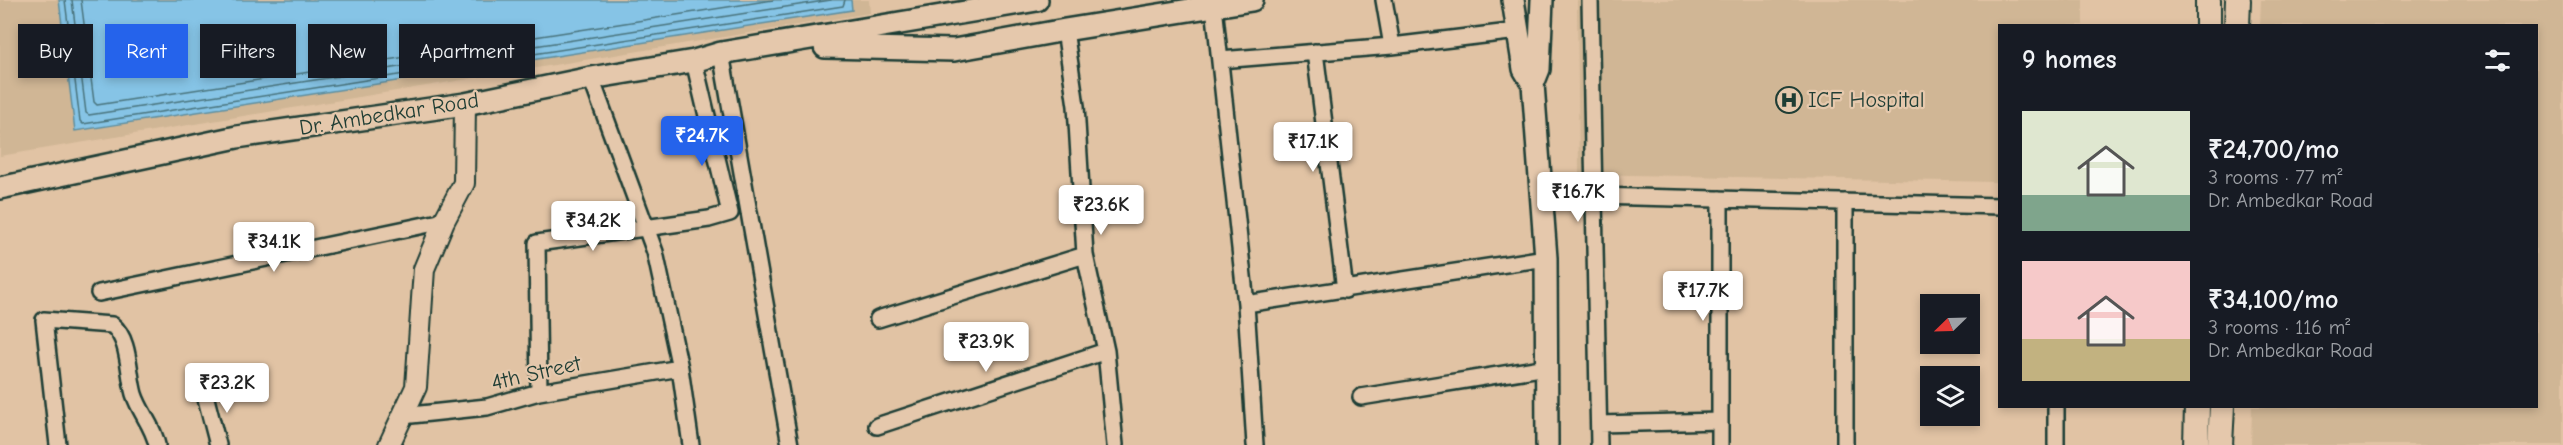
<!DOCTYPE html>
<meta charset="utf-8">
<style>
:root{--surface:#171b24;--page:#20242c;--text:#f1f3f6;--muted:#9ea1a6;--accent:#2563eb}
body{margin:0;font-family:"Comic Neue",sans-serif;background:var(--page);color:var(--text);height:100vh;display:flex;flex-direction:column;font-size:22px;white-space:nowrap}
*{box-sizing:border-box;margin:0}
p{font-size:20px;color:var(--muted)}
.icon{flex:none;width:33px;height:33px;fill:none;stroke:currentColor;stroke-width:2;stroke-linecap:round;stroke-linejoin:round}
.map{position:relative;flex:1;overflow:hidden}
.panel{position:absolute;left:1998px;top:24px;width:540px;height:384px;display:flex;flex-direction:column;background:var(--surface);border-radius:0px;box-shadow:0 3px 9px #0003}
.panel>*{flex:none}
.guide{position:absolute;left:18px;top:24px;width:570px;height:54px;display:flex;gap:12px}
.needle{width:39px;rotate:247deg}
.controls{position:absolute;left:1920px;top:294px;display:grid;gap:12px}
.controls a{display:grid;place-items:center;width:60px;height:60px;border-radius:0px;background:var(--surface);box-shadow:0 3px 9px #0003;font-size:30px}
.price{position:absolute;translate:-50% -51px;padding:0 14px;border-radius:6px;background:#fff;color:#222;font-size:20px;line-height:39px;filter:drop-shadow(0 2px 3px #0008)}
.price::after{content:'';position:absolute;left:50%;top:36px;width:18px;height:14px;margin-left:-9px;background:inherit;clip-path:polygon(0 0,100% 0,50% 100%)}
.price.current{background:var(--accent);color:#fff}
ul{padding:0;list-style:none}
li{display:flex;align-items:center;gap:18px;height:150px;padding:0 24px}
li span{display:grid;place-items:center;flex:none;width:168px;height:120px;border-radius:0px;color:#555}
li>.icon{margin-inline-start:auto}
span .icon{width:72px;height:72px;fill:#fffc;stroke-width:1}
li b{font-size:26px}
h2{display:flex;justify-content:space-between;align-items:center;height:72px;padding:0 24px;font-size:26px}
.tag{padding:0 21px;border-radius:0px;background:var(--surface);box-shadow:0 3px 9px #0003;font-size:21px;line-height:54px}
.tag.current{background:var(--accent);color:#fff}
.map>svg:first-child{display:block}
</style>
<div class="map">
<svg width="2563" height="445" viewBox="0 0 2563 445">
<rect width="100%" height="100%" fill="#e1c3a4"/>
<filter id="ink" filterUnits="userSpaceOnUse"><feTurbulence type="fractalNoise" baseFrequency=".0167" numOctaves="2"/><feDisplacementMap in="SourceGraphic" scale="12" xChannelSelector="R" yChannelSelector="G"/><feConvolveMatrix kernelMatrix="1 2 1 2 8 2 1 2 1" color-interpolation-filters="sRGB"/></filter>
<g filter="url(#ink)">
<path fill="#d0b695" d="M0,0H869L870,13L0,156Z
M1577,0H2083V25L2000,26L1999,182L1579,174Z
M2261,0H2563V445H2251L2252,407L2536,406V26L2260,25Z"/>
<path fill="#86c4e6" stroke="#5d8e9f" stroke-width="1.5" d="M59,0H851L852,10L75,131Z"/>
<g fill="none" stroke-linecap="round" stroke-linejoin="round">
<path stroke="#48737b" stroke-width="1.5" d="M65,0L80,121L83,124L843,6L845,0
M72,0L86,113L89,115L831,0
M81,0L94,102L97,105L773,0"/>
<defs>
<path id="minor" d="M1384,0L1392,46
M1590,0L1599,445
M1214,6L1246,304L1255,445
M1065,30L1076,106L1085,255L1106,351L1115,445
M1315,52L1345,290
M721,53L790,445
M1220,60L1392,46L1518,31
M591,78L655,252L680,368L691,445
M1594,196L2000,206
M1720,199V445
M1845,202V445
M99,293L444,221
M1246,304L1546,258
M878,319L1085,255
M204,391L218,445
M539,392L537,243L709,219L730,213L694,61
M1361,397L1547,367
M402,416L487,407L539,392L680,368
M1599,424L1720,421
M877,426L1106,351
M58,445L44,320L112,325C130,339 128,373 134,394C140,413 153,425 157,445
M2056,445V406"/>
<path id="tertiary" d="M389,445L416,387L424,269L444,221L464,183L465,104"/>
<path id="secondary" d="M1513,0L1524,69L1533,84
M1542,0L1539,69L1533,84L1546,258L1547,445
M825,47L954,50L1065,30L1252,0
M0,188L237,137L465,104L591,78L694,61L721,53L1037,0"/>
<path id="primary" d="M2208,26V0
M2237,26L2238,0
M2196,445L2197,406
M2220,445L2222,406"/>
</defs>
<use href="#minor" stroke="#1f3d34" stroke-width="20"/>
<use href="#tertiary" stroke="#1f3d34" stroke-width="24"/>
<use href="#secondary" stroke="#1f3d34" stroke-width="26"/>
<use href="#primary" stroke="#1f3d34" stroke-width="28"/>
<use href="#minor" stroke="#e5c8ac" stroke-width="15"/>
<use href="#tertiary" stroke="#e5c8ac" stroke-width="20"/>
<use href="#secondary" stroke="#e5c8ac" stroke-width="21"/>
<use href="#primary" stroke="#e5c8ac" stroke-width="24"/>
</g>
</g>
<defs>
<symbol id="hospital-ring" viewBox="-11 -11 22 22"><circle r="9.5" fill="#e5c8ac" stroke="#1f3d34" stroke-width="1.5"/><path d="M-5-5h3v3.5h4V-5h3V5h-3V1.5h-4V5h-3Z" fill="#1f3d34"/></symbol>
</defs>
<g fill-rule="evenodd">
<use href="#hospital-ring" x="1774" y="85" width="30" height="30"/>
</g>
<g text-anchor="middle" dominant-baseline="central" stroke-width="4.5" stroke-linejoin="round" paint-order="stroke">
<g font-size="22" fill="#1f3d34" stroke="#e5c8ac" text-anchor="start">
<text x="1808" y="100">ICF Hospital</text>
</g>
<g font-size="22" fill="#1f3d34" stroke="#e5c8ac">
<text transform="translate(389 114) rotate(-9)">Dr. Ambedkar Road</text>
<text transform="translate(536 373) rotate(-13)">4th Street</text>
</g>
</g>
</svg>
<div class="controls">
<a><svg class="needle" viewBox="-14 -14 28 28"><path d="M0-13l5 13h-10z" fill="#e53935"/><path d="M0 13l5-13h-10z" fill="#9ea1a6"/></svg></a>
<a><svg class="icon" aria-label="layers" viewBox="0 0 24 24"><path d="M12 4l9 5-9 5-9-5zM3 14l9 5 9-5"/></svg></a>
</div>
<b class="price current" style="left:702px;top:167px">₹24.7K</b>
<b class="price" style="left:1313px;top:173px">₹17.1K</b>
<b class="price" style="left:1578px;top:223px">₹16.7K</b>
<b class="price" style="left:1101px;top:236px">₹23.6K</b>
<b class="price" style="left:593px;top:252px">₹34.2K</b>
<b class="price" style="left:274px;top:273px">₹34.1K</b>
<b class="price" style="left:1703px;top:322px">₹17.7K</b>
<b class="price" style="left:986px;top:373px">₹23.9K</b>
<b class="price" style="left:227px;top:414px">₹23.2K</b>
<div class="guide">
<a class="tag">Buy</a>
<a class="tag current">Rent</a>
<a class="tag">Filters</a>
<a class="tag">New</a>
<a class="tag">Apartment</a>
</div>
<section class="panel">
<h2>9 homes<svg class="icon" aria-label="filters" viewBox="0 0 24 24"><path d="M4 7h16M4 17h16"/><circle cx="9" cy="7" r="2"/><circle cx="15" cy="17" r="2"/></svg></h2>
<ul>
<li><span style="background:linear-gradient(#dfe7d0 70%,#7fa58c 0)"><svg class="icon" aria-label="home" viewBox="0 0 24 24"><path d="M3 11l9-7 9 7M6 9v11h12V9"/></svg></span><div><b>₹24,700/mo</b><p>3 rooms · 77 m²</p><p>Dr. Ambedkar Road</p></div></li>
<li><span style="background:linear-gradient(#f6c9c9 65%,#c2b280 0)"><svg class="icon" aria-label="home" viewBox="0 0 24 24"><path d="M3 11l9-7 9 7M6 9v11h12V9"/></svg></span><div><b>₹34,100/mo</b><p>3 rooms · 116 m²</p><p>Dr. Ambedkar Road</p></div></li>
</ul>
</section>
</div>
